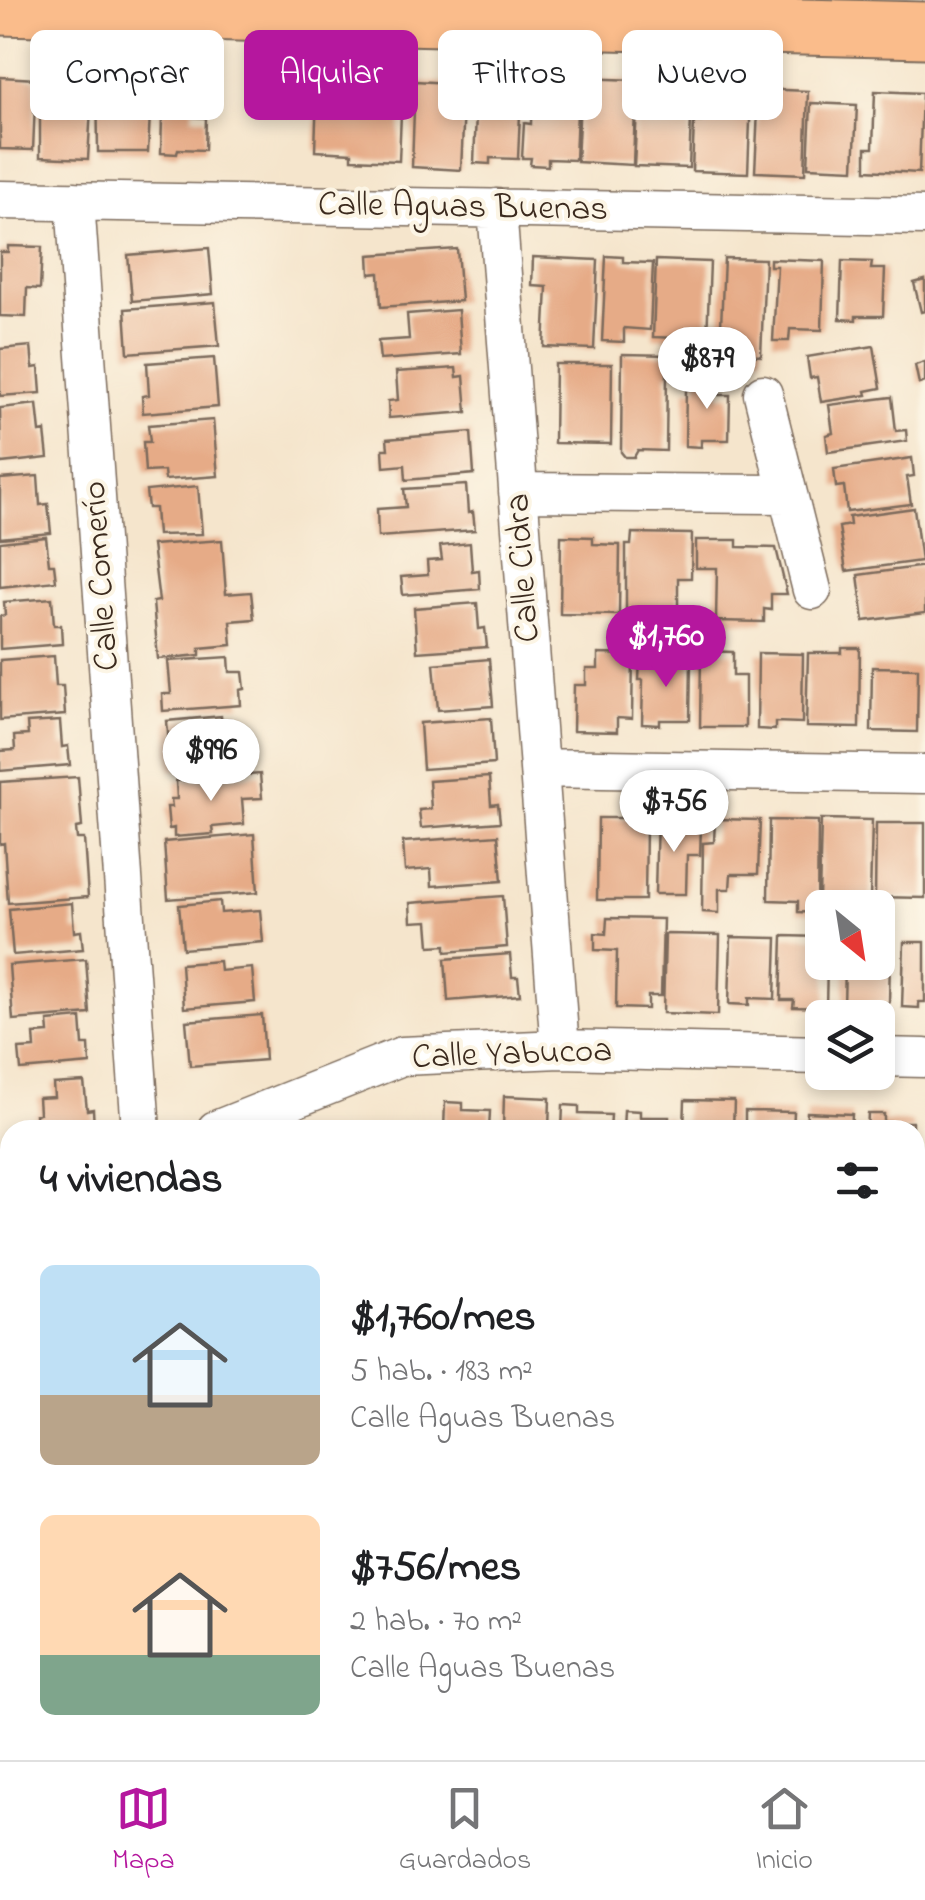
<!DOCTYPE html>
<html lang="es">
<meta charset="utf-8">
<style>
:root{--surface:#fff;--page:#f6f6f6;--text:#202124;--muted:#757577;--line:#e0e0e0;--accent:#b5179e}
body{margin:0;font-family:"Indie Flower",sans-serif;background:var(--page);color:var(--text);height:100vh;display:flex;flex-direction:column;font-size:38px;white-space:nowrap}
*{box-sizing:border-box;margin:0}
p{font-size:32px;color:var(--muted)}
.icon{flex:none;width:55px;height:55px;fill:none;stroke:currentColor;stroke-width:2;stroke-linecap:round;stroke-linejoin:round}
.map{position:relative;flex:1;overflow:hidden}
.details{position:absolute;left:0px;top:1120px;width:925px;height:640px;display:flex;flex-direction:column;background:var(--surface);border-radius:30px 30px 0 0;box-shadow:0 5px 15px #0003}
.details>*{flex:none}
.hud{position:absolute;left:30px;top:30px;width:865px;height:90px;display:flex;gap:20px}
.needle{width:65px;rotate:150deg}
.fabs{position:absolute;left:805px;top:890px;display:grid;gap:20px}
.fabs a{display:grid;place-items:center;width:90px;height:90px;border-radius:15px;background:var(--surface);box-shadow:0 5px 15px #0003;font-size:50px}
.price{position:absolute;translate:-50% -85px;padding:0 22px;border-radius:35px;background:#fff;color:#222;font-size:32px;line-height:65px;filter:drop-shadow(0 2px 5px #0008)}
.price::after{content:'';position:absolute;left:50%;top:60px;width:30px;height:22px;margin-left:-15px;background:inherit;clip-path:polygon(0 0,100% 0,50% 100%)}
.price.selected{background:var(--accent);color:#fff}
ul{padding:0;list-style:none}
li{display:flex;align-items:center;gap:30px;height:250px;padding:0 40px}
li span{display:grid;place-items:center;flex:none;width:280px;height:200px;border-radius:15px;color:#555}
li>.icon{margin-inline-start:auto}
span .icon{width:120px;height:120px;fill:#fffc;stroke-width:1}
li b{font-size:42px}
h2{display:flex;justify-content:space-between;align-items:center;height:120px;padding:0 40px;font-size:42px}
.pill{padding:0 35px;border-radius:15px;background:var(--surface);box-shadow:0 5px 15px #0003;font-size:35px;line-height:90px}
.pill.selected{background:var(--accent);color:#fff}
.menu{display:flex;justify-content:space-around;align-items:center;height:140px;border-top:2px solid var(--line);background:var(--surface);font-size:28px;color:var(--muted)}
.menu a{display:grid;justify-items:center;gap:5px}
.menu .selected{color:var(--accent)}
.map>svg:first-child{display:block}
</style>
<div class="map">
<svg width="925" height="1760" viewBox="0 0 925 1760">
<rect width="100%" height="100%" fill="#fcf5e5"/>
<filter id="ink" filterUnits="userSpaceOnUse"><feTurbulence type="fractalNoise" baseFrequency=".01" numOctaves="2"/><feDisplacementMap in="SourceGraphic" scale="20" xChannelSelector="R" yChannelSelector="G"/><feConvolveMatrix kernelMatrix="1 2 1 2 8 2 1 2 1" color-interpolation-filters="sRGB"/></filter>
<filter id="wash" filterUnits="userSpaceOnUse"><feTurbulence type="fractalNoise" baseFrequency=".0048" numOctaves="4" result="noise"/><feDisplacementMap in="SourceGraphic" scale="40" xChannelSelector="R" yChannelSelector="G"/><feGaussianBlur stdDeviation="2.25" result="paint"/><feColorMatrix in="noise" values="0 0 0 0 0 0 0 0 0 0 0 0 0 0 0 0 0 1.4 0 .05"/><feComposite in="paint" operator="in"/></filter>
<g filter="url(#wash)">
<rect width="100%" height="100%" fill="#f5e5cc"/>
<g id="blocks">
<path fill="#e6ab87" d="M354,70L389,71L388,89L402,90L399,161L352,159V153L315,151L317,91L353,92Z
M97,72L152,74L148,152H98Z
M93,74L88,159L40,157V75Z
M0,77L36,79L33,150L0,149Z
M581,78L636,80L633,165L577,162Z
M415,81L465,84L461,170L412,167Z
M163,83L194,85L193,117L206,118L205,150L178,149L177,154L161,153Z
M492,85H511L510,112L520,113L518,159L490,158V164L474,163L477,89H492Z
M547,86L578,87L575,160L548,159V166L530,165L531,158H522L524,123L531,124L532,91L546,92Z
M759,89L808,91L805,174L755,172Z
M638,90L692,92L689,168L634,166Z
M875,91L922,93L919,173L866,170V148H873Z
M702,93L751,95L748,173L692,171L694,122H701Z
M811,103L857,105L854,169L808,167Z
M8,246L42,247L40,289L27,288L26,317L0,316V252H8Z
M209,248L213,294L132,301L128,255Z
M457,249L461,301L381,307L379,273L370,274L369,255Z
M606,256L623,257V262L653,263L650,330L624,328V342L602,341Z
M533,257L598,260L594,349L544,347L547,287L532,286Z
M724,258L765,259L761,356L746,355V350L720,348Z
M770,259L824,261L822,330L790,329L789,341H773L777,266H770Z
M656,260L710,262L707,339L653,337Z
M842,261L872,262L871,269H885L883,316H856V320L840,319Z
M925,280V311L921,312L914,283Z
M215,302L219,346L128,353L125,309Z
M458,310L461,354L380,360L378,341L409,339L407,314Z
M31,346L33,368L39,367L41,393L0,396V349Z
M874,346L881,388L866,391L867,395L821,402L817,377L810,378L807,357Z
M622,354L672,355L671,373H667L666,451L638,450L634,457H625L621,452Z
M214,358L218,407L143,413L142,396L149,395L147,363Z
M925,362V382L919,384L915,365Z
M555,364H612L611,444L554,443Z
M456,368L457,377L464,376L467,412L389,418L388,401L398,400L396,372Z
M698,374H719V395H730L729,440H701V447L685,446L686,389H698Z
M892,397L896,431L906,430L907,441L828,452L826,435L833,433L829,405Z
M37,404L40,432L45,431L48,458L1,463L0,408Z
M213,420L218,476L165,480L164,471L145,472L143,442H150L148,425Z
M471,432L474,474L406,480L405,465L384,467L383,449H388L387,439Z
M912,458L914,476L907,477L911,504L847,512L844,486L836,487L834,469Z
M38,476L40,505L48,504L51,533L0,538V479Z
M466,485L468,513L473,512L475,530L378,537L377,509L406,507L404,489Z
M198,486L202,534L157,535L155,508H148L146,491Z
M914,508L921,561L846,571L839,527L850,525L849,517Z
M632,533L692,534L691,578H678V610L626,609V545H631Z
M561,536L593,537V544L620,545L619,615L560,614Z
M46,537L49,564H54L56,581L0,587V542Z
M222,540L226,594L251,592L254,619L230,621L232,645L200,648V655L158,659L153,602L159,601L152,545Z
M696,540H737V547L776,548L787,594H771V610L764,609V622L716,621L717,568H696Z
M470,543L472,571L479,570L480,589L403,595L401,577L428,575L427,561L442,560L440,546Z
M925,566V613L864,621L858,575Z
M52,598L54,625H61L62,644L0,649V616L5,615L4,602Z
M477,603L479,629L485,628L487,647L417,652L414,608Z
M842,648H860L859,728L806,727L808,653H842Z
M701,651L733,652V676H745V727H700Z
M758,653L803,654L802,723L775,722V730L757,729Z
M598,654L633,655L632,719L617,718V732L573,731L574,685H586V669H598Z
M54,656L56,686H63L65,715L0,720V660Z
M229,657L230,672H243L245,689L240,690L241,705L163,711L162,694H171L168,661Z
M489,659L493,706L438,710L434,664Z
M640,659L691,660L690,720H660V725L642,724L643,680H639Z
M872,667L918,668L917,732L871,731Z
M221,716L222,733L236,731L239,764L171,770L167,721Z
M491,718L494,764L423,769L420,723Z
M60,721L62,747L68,746L70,765L0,771V751L15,750L14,736L28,735L27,723Z
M260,774L262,798L242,799L244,824L212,827L213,834L174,837V828L169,829L167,807H172L171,799H177L176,781Z
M78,777L82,827L76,828L77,839H84L88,897L8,903L4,843L0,844V782Z
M489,777L491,805L498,804L500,822L421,828L419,810L431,809L429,781Z
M657,816H674V826H701L700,855H687L686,894H655Z
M598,818H630L629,825H646L645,900H597Z
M715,819L760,820L758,874H731L730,889H719V913L702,912L703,843L714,842Z
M821,819L872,820L870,900H819Z
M769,820L818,821L817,913L798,912V901L768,900Z
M876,823H925V898L875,897Z
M254,834L258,892L168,899L164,842Z
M498,835L502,881L432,886L431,869L405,871L403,842Z
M503,896L507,947L446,952V945L430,946L428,921L411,922L410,903Z
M220,901L221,913L260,910L263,942L183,949L179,905Z
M72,903L74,932L81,931L83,949L13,955L9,909Z
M607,918L663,919L661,996H648V1009L616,1008L617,951L595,950V933L606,934Z
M665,934L720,935L718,1015L663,1013Z
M783,936L822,937V962H827L826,1008L793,1007L794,1000H781Z
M731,937L777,938L775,999L749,998V1005L729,1004Z
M904,942H925V1002H919V1008L902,1007Z
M510,954L512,977H518L520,995L448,1001L445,959Z
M878,958L890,959L889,1003H862V1009H844L845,962H878Z
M86,959L90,1014L13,1020L9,965Z
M219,961L220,971L252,968L255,1002L184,1008L181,964Z
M262,1015L265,1060L190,1066L186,1021Z
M81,1018L83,1045H89L90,1064L21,1070L19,1049L35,1048L34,1034L49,1033L48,1021Z
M84,1082L87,1110L93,1109L94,1129L36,1130L35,1114L39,1113L38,1098L54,1097L53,1084Z
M504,1096L550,1098L549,1130H503Z
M685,1100L734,1101L733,1130H684Z
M445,1102L463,1103V1110L490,1111L489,1130H444Z
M563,1105L579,1106V1114L611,1115L610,1130H562Z
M624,1110L640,1111V1117H669V1130H623Z
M745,1111L794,1112L793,1130H745Z
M807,1112L852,1114L851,1130H806Z
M868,1114H884V1122H912V1130H867Z
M10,1269V1321L0,1298V1274Z
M915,1270L925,1271V1320H915Z
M6,1327L10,1337V1357L0,1361V1329Z
M10,1448V1471L1,1475L3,1481L10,1478V1566L0,1570V1452Z
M915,1474L925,1489V1568L915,1553Z
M6,1666L10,1676V1732L0,1737V1669Z
M59,1750H65L70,1760H36Z
M68,1750H120L125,1760H73Z
M146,1750H183L187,1760H151Z
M297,1750H356V1752L316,1760H299Z
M581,1750H661L665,1757L660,1760H562Z"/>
</g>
</g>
<g filter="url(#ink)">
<use href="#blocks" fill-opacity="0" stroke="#7c6b5b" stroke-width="2.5"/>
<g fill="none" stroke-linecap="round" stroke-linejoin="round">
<defs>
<path id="street" d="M0,200L925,216
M75,201L141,1130
M497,208L560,1049
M763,394L812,590
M518,492L788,494
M539,768L925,774
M878,1057L925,1058
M216,1130L402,1056L560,1049L822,1055
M0,1220L10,1216
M0,1611L10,1606
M915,1641L925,1634
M241,1750L243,1760
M714,1750L720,1760
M755,1760L769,1750"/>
<path id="primary" d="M0,7L925,30"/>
</defs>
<use href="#street" stroke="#7c6b5b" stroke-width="41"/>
<use href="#primary" stroke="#7c6b5b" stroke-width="59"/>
<use href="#street" stroke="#fff" stroke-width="38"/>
<use href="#primary" stroke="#fabc8b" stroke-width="55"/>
</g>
</g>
<g text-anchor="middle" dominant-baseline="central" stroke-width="8" stroke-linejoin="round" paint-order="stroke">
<g font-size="35" fill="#3b2a1e" stroke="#fcf5e5">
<text transform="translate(463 208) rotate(1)">Calle Aguas Buenas</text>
<text transform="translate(524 568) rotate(-94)">Calle Cidra</text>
<text transform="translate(102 576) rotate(-94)">Calle Comerío</text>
<text transform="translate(512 1055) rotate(-2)">Calle Yabucoa</text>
</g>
</g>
</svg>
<div class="fabs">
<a><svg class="needle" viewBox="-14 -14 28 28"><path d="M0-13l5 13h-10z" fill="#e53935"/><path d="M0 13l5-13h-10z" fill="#757577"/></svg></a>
<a><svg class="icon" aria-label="layers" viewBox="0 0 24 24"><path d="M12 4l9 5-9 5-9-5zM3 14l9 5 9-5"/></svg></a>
</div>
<b class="price" style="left:707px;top:412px">$879</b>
<b class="price selected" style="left:666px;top:690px">$1,760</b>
<b class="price" style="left:211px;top:804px">$996</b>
<b class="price" style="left:674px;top:855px">$756</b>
<div class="hud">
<a class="pill">Comprar</a>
<a class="pill selected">Alquilar</a>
<a class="pill">Filtros</a>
<a class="pill">Nuevo</a>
</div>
<section class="details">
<h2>4 viviendas<svg class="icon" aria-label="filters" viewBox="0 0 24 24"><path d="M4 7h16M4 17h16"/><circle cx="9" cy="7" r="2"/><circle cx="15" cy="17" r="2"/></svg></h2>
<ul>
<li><span style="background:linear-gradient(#bfe0f5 65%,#b9a48a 0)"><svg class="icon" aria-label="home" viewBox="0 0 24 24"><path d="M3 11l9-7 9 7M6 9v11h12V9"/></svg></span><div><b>$1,760/mes</b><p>5 hab. · 183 m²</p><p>Calle Aguas Buenas</p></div></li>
<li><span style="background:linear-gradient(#ffd9b3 70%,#7fa58c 0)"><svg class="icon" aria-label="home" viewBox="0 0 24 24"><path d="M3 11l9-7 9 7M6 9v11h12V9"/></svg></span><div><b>$756/mes</b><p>2 hab. · 70 m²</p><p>Calle Aguas Buenas</p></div></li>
</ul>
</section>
</div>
<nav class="menu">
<a class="selected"><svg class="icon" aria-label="map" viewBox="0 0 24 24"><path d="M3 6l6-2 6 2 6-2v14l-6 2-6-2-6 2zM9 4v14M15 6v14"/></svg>Mapa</a>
<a><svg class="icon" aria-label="saved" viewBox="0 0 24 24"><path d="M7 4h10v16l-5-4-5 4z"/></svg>Guardados</a>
<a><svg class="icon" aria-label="home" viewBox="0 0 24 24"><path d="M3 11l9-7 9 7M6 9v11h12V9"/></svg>Inicio</a>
</nav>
